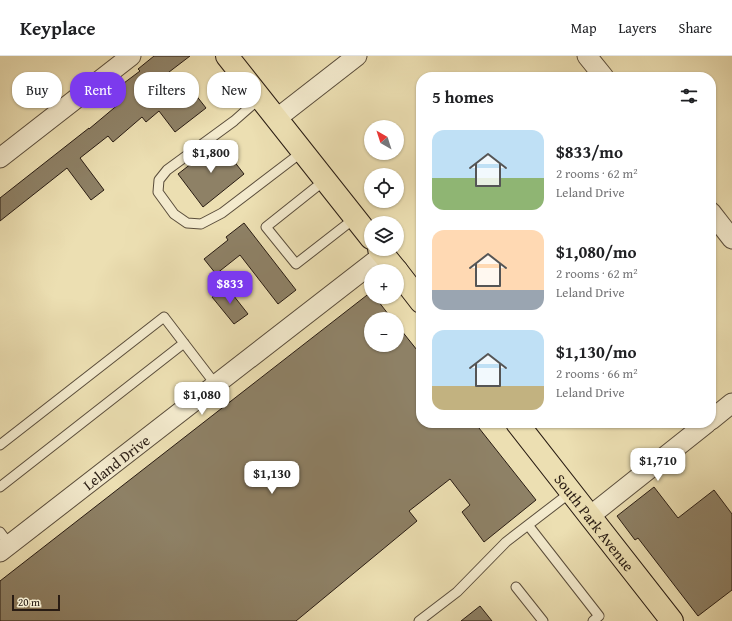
<!DOCTYPE html>
<meta charset="utf-8">
<style>
:root{--surface:#fff;--page:#f6f6f6;--text:#202124;--muted:#757577;--line:#e0e0e0;--accent:#7c3aed}
body{margin:0;font-family:"Gentium Book Plus",serif;background:var(--page);color:var(--text);height:100vh;display:flex;flex-direction:column;font-size:15px;white-space:nowrap}
*{box-sizing:border-box;margin:0}
p{font-size:13px;color:var(--muted)}
.icon{flex:none;width:22px;height:22px;fill:none;stroke:currentColor;stroke-width:2;stroke-linecap:round;stroke-linejoin:round}
.map{position:relative;flex:1;overflow:hidden}
.panel{position:absolute;left:416px;top:16px;width:300px;height:356px;display:flex;flex-direction:column;background:var(--surface);border-radius:16px;box-shadow:0 1px 3px #0004}
.panel>*{flex:none}
.banner{position:absolute;left:12px;top:16px;width:344px;height:36px;display:flex;gap:8px}
.needle{width:26px;rotate:321deg}
.tools{position:absolute;left:364px;top:64px;display:grid;gap:8px}
.tools a{display:grid;place-items:center;width:40px;height:40px;border-radius:50%;background:var(--surface);box-shadow:0 1px 3px #0004;font-size:20px}
.scale{position:absolute;left:12px;bottom:10px;width:48px;box-sizing:border-box;padding-left:4px;border:2px solid #291c13;border-top:0;font-size:11px;line-height:14px;white-space:nowrap;color:#291c13;-webkit-text-stroke:3px #f3eacd;paint-order:stroke}
.price{position:absolute;translate:-50% -34px;padding:0 9px;border-radius:8px;background:#fff;color:#222;font-size:13px;line-height:26px;filter:drop-shadow(0 1px 2px #0008)}
.price::after{content:'';position:absolute;left:50%;top:24px;width:12px;height:9px;margin-left:-6px;background:inherit;clip-path:polygon(0 0,100% 0,50% 100%)}
.price.current{background:var(--accent);color:#fff}
ul{padding:0;list-style:none}
li{display:flex;align-items:center;gap:12px;height:100px;padding:0 16px}
li span{display:grid;place-items:center;flex:none;width:112px;height:80px;border-radius:12px;color:#555}
li>.icon{margin-inline-start:auto}
span .icon{width:48px;height:48px;fill:#fffc;stroke-width:1}
li b{font-size:17px}
h2{display:flex;justify-content:space-between;align-items:center;height:48px;padding:0 16px;font-size:17px}
.pill{padding:0 14px;border-radius:16px;background:var(--surface);box-shadow:0 1px 3px #0004;font-size:14px;line-height:36px}
.pill.current{background:var(--accent);color:#fff}
header{display:flex;align-items:center;gap:24px;box-sizing:border-box;height:56px;padding:0 20px;background:var(--surface);border-bottom:1px solid var(--line)}
header strong{font-size:19px}
nav{display:flex;gap:22px;margin-inline-start:auto;font-size:14px}
.map>svg:first-child{display:block}
</style>
<header>
<strong>Keyplace</strong>
<nav><a>Map</a><a>Layers</a><a>Share</a></nav>
</header>
<div class="map">
<svg width="732" height="565" viewBox="0 0 732 565">
<rect width="100%" height="100%" fill="#ecdfb2"/>
<filter id="stains"><feTurbulence type="fractalNoise" baseFrequency=".005" numOctaves="4"/><feColorMatrix values="0 0 0 0 .2 0 0 0 0 .09 0 0 0 0 .02 0 0 0 .5 -.17"/></filter>
<radialGradient id="worn" r=".72"><stop offset=".6" stop-color="#630" stop-opacity="0"/><stop offset="1" stop-color="#630" stop-opacity=".3"/></radialGradient>
<path fill="#8e8166" stroke="#291c13" d="M154,0H190L156,26L177,51L195,38L206,52L175,76L159,55L146,66L142,61L113,86L108,80L80,102L104,134L91,144L67,112L0,165V142L89,72V73L120,47L112,36L140,15L138,13Z
M219,86L244,118L203,151L178,118Z
M244,167L296,234L278,248L240,199L216,218L204,203L228,184L226,181Z
M226,230L248,258L234,268L212,241Z
M371,236V241H375L392,263H371V289H397V269L421,299V367H475L536,444L484,486L462,456L470,449L450,423L409,455L417,465L296,565H0V525Z
M654,431L678,462L714,434L732,458V534L698,560L638,482L635,484L617,460Z
M480,550L492,565H461Z"/>
<g fill="none" stroke-linecap="round" stroke-linejoin="round">
<defs>
<path id="lane" d="M260,42L234,65L167,114L159,124L158,136L174,158L187,167L201,168L222,157L302,96
M325,124L266,171L296,208L355,162
M0,389L164,261L216,329
M0,431L184,287
M528,469L599,560L593,565
M0,476L10,489
M516,531L543,565
M419,565L457,536L506,486L571,436"/>
<g id="street">
<path d="M587,0L604,21"/>
<path d="M276,63L357,0"/>
<path d="M0,102L131,0"/>
<path d="M711,156L732,183"/>
<path d="M711,364L732,347"/>
<path d="M590,460L707,367"/>
<path id="s1" d="M0,496L384,198"/>
</g>
<g id="primary">
<path d="M227,0L371,182"/>
<path d="M379,193L397,215"/>
<path d="M397,215L421,246"/>
<path id="s2" d="M517,367L672,565"/>
</g>
</defs>
<use href="#lane" stroke="#5a4d3b" stroke-width="11"/>
<use href="#street" stroke="#5a4d3b" stroke-width="21"/>
<use href="#primary" stroke="#291c13" stroke-width="24"/>
<use href="#lane" stroke="#f3eacd" stroke-width="9"/>
<use href="#street" stroke="#f3eacd" stroke-width="19"/>
<use href="#primary" stroke="#ecdfb2" stroke-width="22"/>
</g>
<g text-anchor="middle" dominant-baseline="central" stroke-width="3" stroke-linejoin="round" paint-order="stroke">
<g font-size="15" fill="#291c13" stroke="#f3eacd">
<text stroke="none"><textPath href="#s1" startOffset="147">Leland Drive</textPath></text>
<text stroke="none"><textPath href="#s2" startOffset="126">South Park Avenue</textPath></text>
</g>
</g>
<rect width="100%" height="100%" filter="url(#stains)"/>
<rect width="100%" height="100%" fill="url(#worn)"/>
</svg>
<div class="tools">
<a><svg class="needle" viewBox="-14 -14 28 28"><path d="M0-13l5 13h-10z" fill="#e53935"/><path d="M0 13l5-13h-10z" fill="#757577"/></svg></a>
<a><svg class="icon" aria-label="locate" viewBox="0 0 24 24"><circle cx="12" cy="12" r="6"/><path d="M12 2v4M12 18v4M2 12h4M18 12h4"/></svg></a>
<a><svg class="icon" aria-label="layers" viewBox="0 0 24 24"><path d="M12 4l9 5-9 5-9-5zM3 14l9 5 9-5"/></svg></a>
<a>+</a>
<a>−</a>
</div>
<div class="scale">20 m</div>
<b class="price" style="left:211px;top:118px">$1,800</b>
<b class="price current" style="left:230px;top:249px">$833</b>
<b class="price" style="left:202px;top:360px">$1,080</b>
<b class="price" style="left:658px;top:426px">$1,710</b>
<b class="price" style="left:272px;top:439px">$1,130</b>
<div class="banner">
<a class="pill">Buy</a>
<a class="pill current">Rent</a>
<a class="pill">Filters</a>
<a class="pill">New</a>
</div>
<section class="panel">
<h2>5 homes<svg class="icon" aria-label="filters" viewBox="0 0 24 24"><path d="M4 7h16M4 17h16"/><circle cx="9" cy="7" r="2"/><circle cx="15" cy="17" r="2"/></svg></h2>
<ul>
<li><span style="background:linear-gradient(#bfe0f5 60%,#8fb573 0)"><svg class="icon" aria-label="home" viewBox="0 0 24 24"><path d="M3 11l9-7 9 7M6 9v11h12V9"/></svg></span><div><b>$833/mo</b><p>2 rooms · 62 m²</p><p>Leland Drive</p></div></li>
<li><span style="background:linear-gradient(#ffd9b3 75%,#9aa5b1 0)"><svg class="icon" aria-label="home" viewBox="0 0 24 24"><path d="M3 11l9-7 9 7M6 9v11h12V9"/></svg></span><div><b>$1,080/mo</b><p>2 rooms · 62 m²</p><p>Leland Drive</p></div></li>
<li><span style="background:linear-gradient(#bfe0f5 70%,#c2b280 0)"><svg class="icon" aria-label="home" viewBox="0 0 24 24"><path d="M3 11l9-7 9 7M6 9v11h12V9"/></svg></span><div><b>$1,130/mo</b><p>2 rooms · 66 m²</p><p>Leland Drive</p></div></li>
</ul>
</section>
</div>
